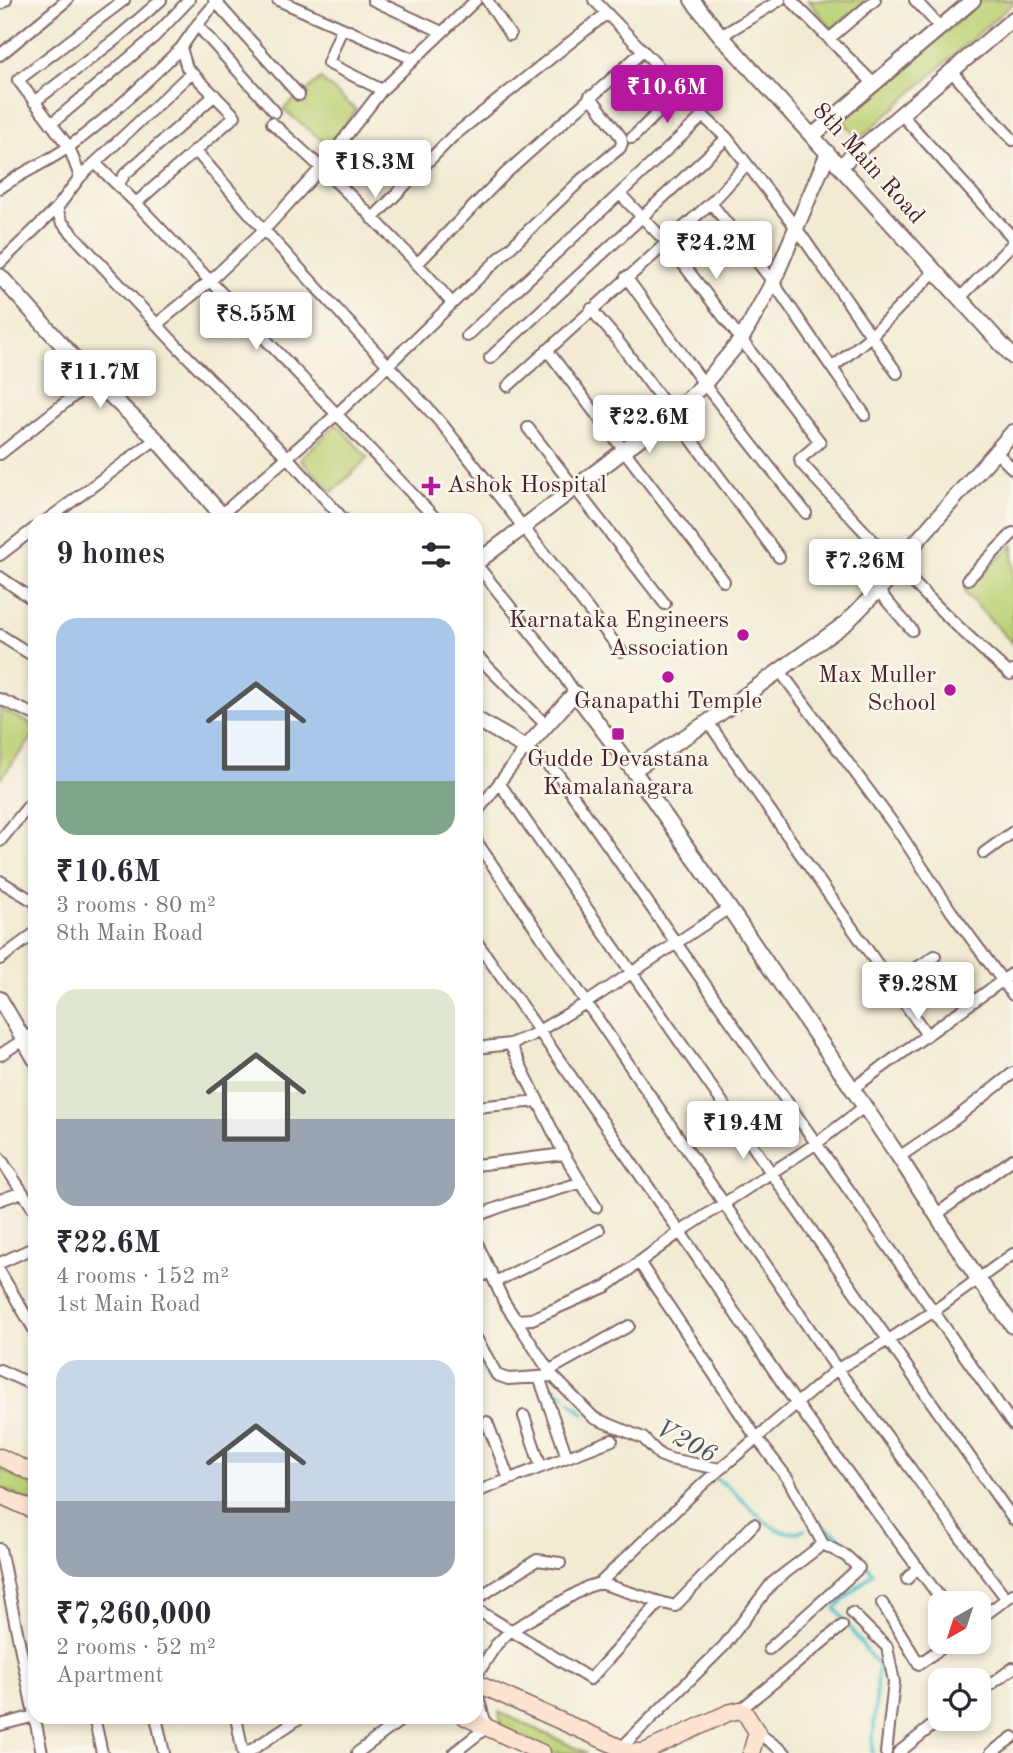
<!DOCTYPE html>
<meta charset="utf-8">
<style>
:root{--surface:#fff;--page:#f7f7f7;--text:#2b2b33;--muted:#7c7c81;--accent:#b5179e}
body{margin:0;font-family:"Old Standard TT",serif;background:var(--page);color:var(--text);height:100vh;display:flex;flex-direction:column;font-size:26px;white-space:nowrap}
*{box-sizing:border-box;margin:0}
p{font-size:23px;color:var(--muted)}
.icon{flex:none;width:38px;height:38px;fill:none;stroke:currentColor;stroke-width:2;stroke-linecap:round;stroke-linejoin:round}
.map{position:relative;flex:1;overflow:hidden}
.details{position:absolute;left:28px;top:513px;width:455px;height:1211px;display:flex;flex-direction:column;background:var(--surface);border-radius:21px;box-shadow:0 4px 10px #0003}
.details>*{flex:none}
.needle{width:46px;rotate:219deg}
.controls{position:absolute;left:928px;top:1591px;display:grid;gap:14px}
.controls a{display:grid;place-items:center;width:63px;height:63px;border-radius:14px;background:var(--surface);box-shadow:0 4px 10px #0003;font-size:35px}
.price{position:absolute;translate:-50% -60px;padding:0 16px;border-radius:7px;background:#fff;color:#222;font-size:23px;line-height:46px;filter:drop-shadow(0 2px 4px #0008)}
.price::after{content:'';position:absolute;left:50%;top:42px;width:21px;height:16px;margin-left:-10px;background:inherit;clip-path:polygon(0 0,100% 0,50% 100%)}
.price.selected{background:var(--accent);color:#fff}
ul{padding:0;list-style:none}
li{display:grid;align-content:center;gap:14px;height:371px;padding:0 28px}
li span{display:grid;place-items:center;height:217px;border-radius:21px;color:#555}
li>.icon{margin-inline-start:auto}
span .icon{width:126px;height:126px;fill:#fffc;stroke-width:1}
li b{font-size:30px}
h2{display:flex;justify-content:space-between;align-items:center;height:84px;padding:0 28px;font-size:30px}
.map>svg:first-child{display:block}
</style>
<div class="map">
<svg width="1013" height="1753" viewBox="0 0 1013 1753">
<rect width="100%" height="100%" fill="#fbf7ec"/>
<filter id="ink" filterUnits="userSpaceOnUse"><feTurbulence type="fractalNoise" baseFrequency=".0143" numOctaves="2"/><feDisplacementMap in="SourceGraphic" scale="14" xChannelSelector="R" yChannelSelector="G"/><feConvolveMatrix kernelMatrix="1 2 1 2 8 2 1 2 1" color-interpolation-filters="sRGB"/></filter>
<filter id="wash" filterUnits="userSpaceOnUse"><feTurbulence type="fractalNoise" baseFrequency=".00686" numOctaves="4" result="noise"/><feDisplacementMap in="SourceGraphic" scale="28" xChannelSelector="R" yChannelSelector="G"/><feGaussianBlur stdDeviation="1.57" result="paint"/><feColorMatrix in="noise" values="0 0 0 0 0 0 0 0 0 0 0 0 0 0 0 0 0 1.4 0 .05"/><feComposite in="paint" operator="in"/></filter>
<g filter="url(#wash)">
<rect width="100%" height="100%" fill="#f1ebd3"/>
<path fill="#bcd174" stroke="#837850" stroke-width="2" d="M808,0H867L832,29Z
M982,0H1013V3L859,139L843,121Z
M321,79L356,110L329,146L283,109Z
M337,424L368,458L332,492L300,459Z
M1013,545V644L964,592Z
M0,709L35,726V734L0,779Z
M0,1469L35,1486V1504L0,1488Z
M499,1712L587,1753H555L502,1727Z"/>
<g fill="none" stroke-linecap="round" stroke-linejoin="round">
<path stroke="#54c0cd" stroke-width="3.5" d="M476,1353L489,1380L499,1381
M546,1383L565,1395
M570,1401L584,1414
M676,1465C691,1473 709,1474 723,1483C748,1498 770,1544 805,1530
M820,1524L840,1537L873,1573L835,1608L878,1666L872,1753"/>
</g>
</g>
<g filter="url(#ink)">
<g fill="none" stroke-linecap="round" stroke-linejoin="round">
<defs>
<path id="minor" d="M214,0L299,95
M278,0L413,59
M373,0L442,32
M487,0L510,35
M594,0L681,90L703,116L727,138L797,229L897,373
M791,0L873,83
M915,0L941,28
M0,4L6,0
M197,25L275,112
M342,28L328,63L382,90
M721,36L780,0
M829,39L875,0
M0,55L67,0
M950,70L1013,140
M34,102L116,39L161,0
M900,113L1013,238
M272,123C335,179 397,239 452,303
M51,124L154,37L189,0
M632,138L681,90
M195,150L264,230L442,424L621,651
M96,164L136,203L437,520
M80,177L69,147L18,80L124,0
M118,185L125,174L215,95
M0,188C22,172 48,162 70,146C110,117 146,82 181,48
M620,194L666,242L820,442L800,459L801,463C868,536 935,609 1010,674L1013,671
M136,203L235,116L187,68L181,48L197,25L218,0
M711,203L773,282L832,368L872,335L935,271
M57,208L61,221L77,239L179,348L288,458L344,520
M372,219L452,137L607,13
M0,263L57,208L80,177L191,73
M418,263L506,173L643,51
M626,277L704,384L806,513
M959,299L1013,243
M591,309L618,341L779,557
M157,324L211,280L264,230L322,167L382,90L476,0
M467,336L703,116
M547,350L724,581
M490,358L727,138
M832,368L865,415
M508,386L714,200L747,164
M528,428L665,604
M996,452L1013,469
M0,454L94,380
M47,520L156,439
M215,520L337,414L582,179L620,148L622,143L621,137L590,96
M841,548L912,630
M0,555L35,528
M476,564L555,663L575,693
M0,577L35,601
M968,579L1013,533
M0,635L35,657
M476,655L546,725
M780,671L897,829L951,911L1013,995
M0,699L35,715
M708,722L927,1035
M500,784L1013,1519
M476,813L526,748L558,774L1013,1425
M0,841L35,798
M476,841L837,1369C895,1445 948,1523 1006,1598
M984,853L1013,832
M0,881L35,902
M476,941L680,1232L796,1403L944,1603
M0,959L35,933
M892,984L935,956
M510,1044L564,1154L596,1207
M476,1048L510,1044L530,1036L586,1003L729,908
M0,1055L35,1032
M852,1089L1013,973
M476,1107L538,1101
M899,1157L955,1119L1013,1073
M0,1158L35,1211
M476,1165L564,1154
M0,1200L22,1192
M937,1214L1013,1159
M476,1216L511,1203L580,1183
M476,1241L504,1302L516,1320L532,1319L607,1286L680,1232L817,1143L864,1107
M639,1262L756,1437L788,1479L823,1544L846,1556L859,1568L769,1649
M0,1263L35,1247
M0,1272L35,1331
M476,1278L491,1272
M495,1282L599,1230
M516,1320L551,1374L594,1418L643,1438L660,1455L670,1459L720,1469
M476,1338L497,1375L508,1379L553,1376
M0,1370L35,1386
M548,1371L629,1326
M539,1377L567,1457
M524,1416L541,1467
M487,1422L509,1479
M476,1492L612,1440
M0,1549L42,1753
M907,1579L918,1567
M476,1599L537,1560L560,1563
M660,1602L675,1606L754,1524
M882,1603L919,1664L950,1642
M476,1609L590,1679L660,1602L600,1583
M852,1613L887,1647L894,1682L886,1753
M978,1620L1013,1594
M476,1676L496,1645L510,1631L587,1587L600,1583L704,1483L837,1369L887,1341L934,1311L1013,1254
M978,1694L1013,1668
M740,1710L842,1626
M94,1717L102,1753
M156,1717L164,1753
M236,1717L243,1753
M0,1725L35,1716
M757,1732L785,1753
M621,1748L724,1646L772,1583L823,1544
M247,1753L301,1717
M357,1753L405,1717
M454,1753L487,1727L476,1692
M898,1753L942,1718
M991,1753L1013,1737"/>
<path id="tertiary" d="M692,0L721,36L1013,357
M812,136L973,0
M840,166L1013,19
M0,276L94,380L156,439L226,520
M476,563L672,414L704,384L741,340L773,282L828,153
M476,719L526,748L575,693L633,770L729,908L899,1157L978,1279L1013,1326
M633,770L708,722L846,623L887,581L902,558L1013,432
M0,999L35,1059"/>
<path id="secondary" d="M0,1457L35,1474
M0,1495L35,1511
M476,1683L630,1752H644L728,1713L740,1710L745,1713L757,1732L751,1753
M465,1717L542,1753"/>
</defs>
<use href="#minor" stroke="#846666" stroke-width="14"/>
<use href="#tertiary" stroke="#846666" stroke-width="18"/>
<use href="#secondary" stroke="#846666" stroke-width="19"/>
<use href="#minor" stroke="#fff" stroke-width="10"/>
<use href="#tertiary" stroke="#fff" stroke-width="14"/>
<use href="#secondary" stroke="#fde4d1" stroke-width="16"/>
</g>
</g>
<g fill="#b5179e" stroke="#fbf7ec" stroke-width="2.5">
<path d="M427.5 475.5h7v7h7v7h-7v7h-7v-7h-7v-7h7z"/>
<circle cx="743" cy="635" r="7"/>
<circle cx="668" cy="677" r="7"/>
<circle cx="950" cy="690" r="7"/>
<rect x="611" y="727" width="14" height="14" rx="3.5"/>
</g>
<g text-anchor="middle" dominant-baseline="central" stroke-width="5" stroke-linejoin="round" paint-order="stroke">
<g font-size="24" fill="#4a1f2b" stroke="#fbf7ec">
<text transform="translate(868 164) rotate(48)">8th Main Road</text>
</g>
<g font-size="24" fill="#4a1f2b" stroke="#fbf7ec" text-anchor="end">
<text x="447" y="486" text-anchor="start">Ashok Hospital</text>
<text x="729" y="621">Karnataka Engineers<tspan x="729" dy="28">Association</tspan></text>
<text x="936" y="676">Max Muller<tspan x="936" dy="28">School</tspan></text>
<text x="668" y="702" text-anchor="middle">Ganapathi Temple</text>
<text x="618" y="760" text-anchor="middle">Gudde Devastana<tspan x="618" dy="28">Kamalanagara</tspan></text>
</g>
<g font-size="26" font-style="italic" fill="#4e5764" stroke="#fbf7ec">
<text transform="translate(686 1442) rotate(28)">V206</text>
</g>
</g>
</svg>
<div class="controls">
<a><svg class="needle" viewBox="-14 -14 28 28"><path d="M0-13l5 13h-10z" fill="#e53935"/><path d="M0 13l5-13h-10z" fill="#7c7c81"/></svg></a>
<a><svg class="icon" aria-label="locate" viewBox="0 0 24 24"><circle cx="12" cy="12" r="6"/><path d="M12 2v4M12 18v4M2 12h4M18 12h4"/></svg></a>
</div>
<b class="price selected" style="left:667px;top:125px">₹10.6M</b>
<b class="price" style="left:375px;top:200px">₹18.3M</b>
<b class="price" style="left:716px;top:281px">₹24.2M</b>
<b class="price" style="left:256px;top:352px">₹8.55M</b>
<b class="price" style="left:100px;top:410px">₹11.7M</b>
<b class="price" style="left:649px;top:455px">₹22.6M</b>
<b class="price" style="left:865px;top:599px">₹7.26M</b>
<b class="price" style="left:918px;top:1022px">₹9.28M</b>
<b class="price" style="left:743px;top:1161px">₹19.4M</b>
<section class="details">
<h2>9 homes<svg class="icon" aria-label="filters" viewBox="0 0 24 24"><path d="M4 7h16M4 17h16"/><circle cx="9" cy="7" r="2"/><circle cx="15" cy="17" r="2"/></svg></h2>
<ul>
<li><span style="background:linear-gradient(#a9c7e8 75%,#7fa58c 0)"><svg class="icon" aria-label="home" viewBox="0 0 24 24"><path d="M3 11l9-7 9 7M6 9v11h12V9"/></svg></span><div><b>₹10.6M</b><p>3 rooms · 80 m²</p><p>8th Main Road</p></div></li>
<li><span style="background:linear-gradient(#dfe7d0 60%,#9aa5b1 0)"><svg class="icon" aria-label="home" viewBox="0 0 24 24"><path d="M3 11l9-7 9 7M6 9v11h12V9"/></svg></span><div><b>₹22.6M</b><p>4 rooms · 152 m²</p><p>1st Main Road</p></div></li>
<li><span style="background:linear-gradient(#c9d6e8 65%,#9aa5b1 0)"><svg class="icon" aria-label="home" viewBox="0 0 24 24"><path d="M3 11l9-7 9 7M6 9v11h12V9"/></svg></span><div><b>₹7,260,000</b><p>2 rooms · 52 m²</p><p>Apartment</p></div></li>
</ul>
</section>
</div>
